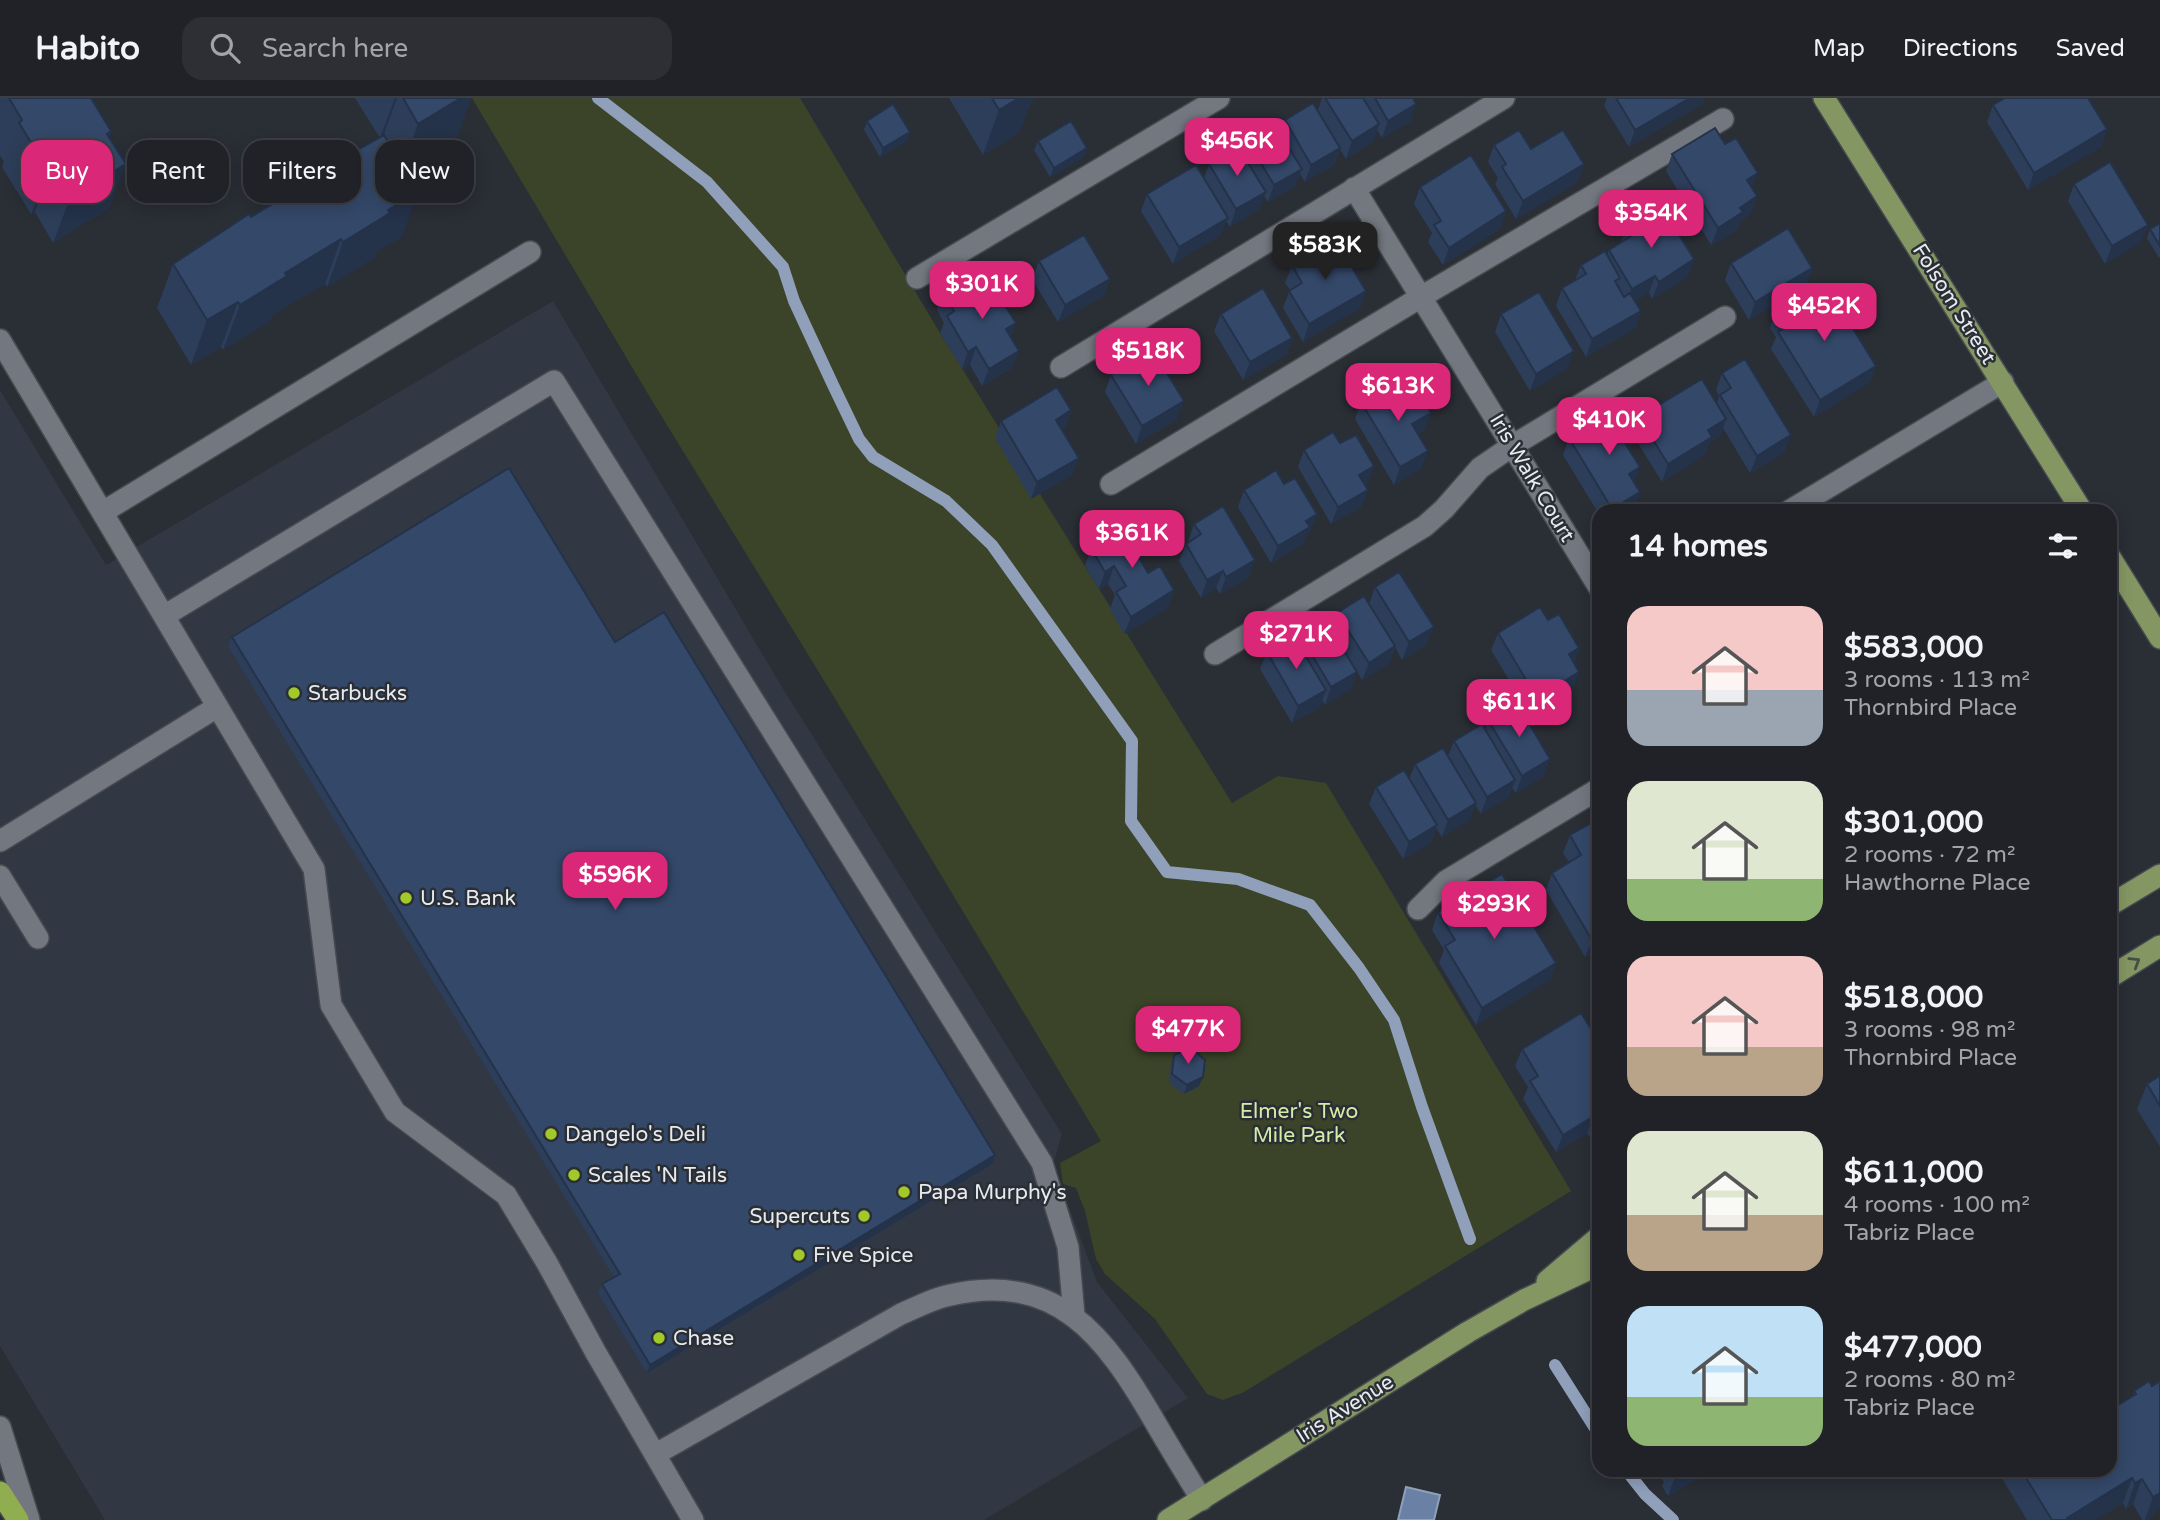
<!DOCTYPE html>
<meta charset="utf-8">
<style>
:root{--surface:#202228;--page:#2d2f34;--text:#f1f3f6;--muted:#a2a4a8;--line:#3d3f45;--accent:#db2777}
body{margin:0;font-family:"Varela Round",sans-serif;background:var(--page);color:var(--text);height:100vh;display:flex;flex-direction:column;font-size:26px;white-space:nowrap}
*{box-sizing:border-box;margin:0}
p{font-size:23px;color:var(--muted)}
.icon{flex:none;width:38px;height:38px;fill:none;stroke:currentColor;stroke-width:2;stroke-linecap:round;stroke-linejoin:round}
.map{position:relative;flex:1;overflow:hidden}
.details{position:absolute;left:1592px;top:406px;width:525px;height:973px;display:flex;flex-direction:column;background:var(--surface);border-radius:21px;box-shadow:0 4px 18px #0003,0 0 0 2px var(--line)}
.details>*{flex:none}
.top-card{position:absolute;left:21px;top:42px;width:665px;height:63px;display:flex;gap:14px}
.price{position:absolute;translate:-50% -60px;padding:0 16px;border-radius:14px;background:var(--accent);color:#fff;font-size:23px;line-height:46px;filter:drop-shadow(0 2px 4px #0008)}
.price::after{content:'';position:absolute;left:50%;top:42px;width:21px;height:16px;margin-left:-10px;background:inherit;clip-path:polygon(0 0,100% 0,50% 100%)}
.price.on{background:#222;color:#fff}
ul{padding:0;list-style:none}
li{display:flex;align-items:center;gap:21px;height:175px;padding:0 35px}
li span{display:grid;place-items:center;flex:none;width:196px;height:140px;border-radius:21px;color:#555}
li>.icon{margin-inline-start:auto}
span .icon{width:84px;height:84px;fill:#fffc;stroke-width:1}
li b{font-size:30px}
h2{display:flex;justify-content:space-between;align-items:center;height:84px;padding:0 35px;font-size:30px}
.chip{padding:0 24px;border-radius:21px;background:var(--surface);box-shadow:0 4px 18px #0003,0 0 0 2px var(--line);font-size:24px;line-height:63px}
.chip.on{background:var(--accent);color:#fff}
header{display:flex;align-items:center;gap:42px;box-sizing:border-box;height:98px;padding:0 35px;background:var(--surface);border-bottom:2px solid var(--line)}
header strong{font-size:33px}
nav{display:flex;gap:38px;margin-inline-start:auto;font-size:24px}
.search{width:490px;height:63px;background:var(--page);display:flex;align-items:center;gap:18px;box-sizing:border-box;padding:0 24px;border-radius:21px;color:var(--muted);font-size:26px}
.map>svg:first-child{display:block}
</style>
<header>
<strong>Habito</strong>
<div class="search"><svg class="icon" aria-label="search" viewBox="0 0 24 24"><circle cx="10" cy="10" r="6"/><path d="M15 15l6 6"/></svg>Search here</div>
<nav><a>Map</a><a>Directions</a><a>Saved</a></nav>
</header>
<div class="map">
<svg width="2160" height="1422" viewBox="0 0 2160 1422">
<rect width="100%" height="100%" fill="#2a2e35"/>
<path fill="#313843" d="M553,203L782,589L1062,1036L1053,1067L1097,1184L1188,1300L984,1422H105L0,1248V292L106,467Z"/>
<path fill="#3b4428" d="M472,0H800L940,235L1232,705L1278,678L1326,685L1571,1093L1244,1294L1223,1302L1207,1296L1155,1221L1105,1176L1096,1161L1085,1113L1076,1090L1063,1086L1060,1065L1101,1043L828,589L651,301Z"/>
<path fill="#6a80a5" stroke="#90a0bb" stroke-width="2" d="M1406,1389L1440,1397L1434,1422H1398Z"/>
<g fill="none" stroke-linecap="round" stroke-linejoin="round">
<path stroke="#90a0bb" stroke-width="12" d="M598,0L707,84L783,169L794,203L833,287L859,341L873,359L946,403L992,447L1132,643L1131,723L1167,774L1238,781L1310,807L1359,870L1394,922L1422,1009L1470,1141
M1555,1267L1600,1338
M1626,1372L1645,1396L1673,1422"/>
<defs>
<path id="minor" d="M1354,90L1600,491
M917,180L1219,0
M0,242L314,771L331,907L395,1014L506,1097L547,1165L596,1255L693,1422
M1061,269L1504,0
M1111,386L1421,199L1723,21
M1789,413L2003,284
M103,414L530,154
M164,518L554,283L1042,1065L1068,1149L1074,1217
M1215,556L1425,428L1444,411L1480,370L1512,348L1725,219
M0,743L217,609
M0,778L38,840
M1418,811L1446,783L1600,690
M0,1329L29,1422
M656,1356L901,1216C915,1210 930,1202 946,1198C1057,1171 1105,1238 1155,1324C1170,1350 1186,1376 1202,1402"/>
<path id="major" d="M1824,0L2082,413
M2110,459L2160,540
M2110,807L2160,777
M2110,879L2160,848
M1547,1183L1600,1138
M1168,1422L1468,1234L1524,1202L1600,1166"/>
<path id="highway" d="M0,1394L18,1422"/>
</defs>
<use href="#minor" stroke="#464a4e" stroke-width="24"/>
<use href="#major" stroke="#464a4e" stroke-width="24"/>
<use href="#highway" stroke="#464a4e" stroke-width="24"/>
<use href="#minor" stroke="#73777f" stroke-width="21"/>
<use href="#major" stroke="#849763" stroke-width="21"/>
<use href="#highway" stroke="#90ad50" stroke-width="21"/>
</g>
<path fill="#2d3e5a" d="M0,0H91L111,33L109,39L126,66L109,110L53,145L35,114L31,116L2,69L4,64L0,57Z
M355,0H471L458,37L404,70L402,139L376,154L374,160L327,189L325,186L272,217L270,223L223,252L221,249L191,267L157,210L173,166L303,87L305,82L380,40Z
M949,0H1036L1031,3L1019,35L983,57Z
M1322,0H1413L1410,24L1382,40L1377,32L1373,44L1346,61L1340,51L1334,67L1305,84L1300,76L1295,88L1268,104L1264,98L1259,111L1230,129L1226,123L1221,137L1173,166L1141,113L1147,96L1204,80L1209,66L1244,58L1249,45L1280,36L1285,22L1318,12Z
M1607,0H1704L1702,6L1629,49L1604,8Z
M1993,7L2107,31L2101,49L2028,92L1987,24Z
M867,23L907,43L880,59L864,32Z
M1038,43L1084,59L1050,79L1034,52Z
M1494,47L1531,51L1584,66L1578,84L1516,121L1495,86L1498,80L1488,64Z
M1672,56L1752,90L1751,116L1740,123L1737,132L1711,147L1666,73Z
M2074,86L2148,127L2141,144L2105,166L2068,103Z
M1420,89L1506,113L1500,131L1443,167L1428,144L1432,135L1414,106Z
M2160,125V159L2159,160L2147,140L2150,131Z
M1626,130L1688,179L1652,201L1649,195L1635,203L1641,213L1635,230L1586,259L1556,208L1562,190L1575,182L1581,167L1607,157L1609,152L1621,144Z
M1039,163L1110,181L1104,198L1058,224L1032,181Z
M1731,165L1812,170L1806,187L1749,222L1725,182Z
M1292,167L1366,193L1360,210L1303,244L1283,210L1290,192L1285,185Z
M943,195L1011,239L1019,253L1012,270L982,288L970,267L962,271L940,235L944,225L937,212Z
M1776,212L1831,214L1858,224L1855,233L1876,268L1869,285L1814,319L1771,251L1776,239L1770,230Z
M1221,216L1292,240L1286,257L1243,282L1214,233Z
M1501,216L1568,270L1530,293L1495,234Z
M1722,275L1785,354L1750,375L1723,330L1720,338L1710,344L1705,357L1662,384L1633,337L1639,319L1717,305L1719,298L1716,292Z
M1111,277L1177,321L1136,346L1105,294Z
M1361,304L1399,305L1424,333L1418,336L1422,370L1394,387L1355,321Z
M1071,312L1065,330L1062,332L1079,360L1072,377L1031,401L995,340L1001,323Z
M1633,339L1629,351L1634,385L1640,394L1634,411L1630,413H1600V418L1563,357L1569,340Z
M1340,345L1374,368L1368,385L1365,387L1368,392L1361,409L1331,426L1298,369L1304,352Z
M1244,392L1311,433L1307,436L1303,446L1271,465L1238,409Z
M1194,426L1249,479L1220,496L1216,490L1201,500L1179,463L1186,446L1188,444Z
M1147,449L1142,463L1148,475L1174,492L1168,510L1124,536L1110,511L1115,497L1108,486L1099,491L1085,468L1091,450Z
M1375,489L1427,546L1402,562L1395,549L1389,566L1362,582L1357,574L1351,591L1325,607L1322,602L1319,610L1292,625L1260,571L1267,554L1296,542L1299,535L1331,531L1337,515L1369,506Z
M1548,522L1579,550L1574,565L1573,591L1530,617L1491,552L1498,535Z
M232,539L615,544L992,1066L647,1275L598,1195L602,1186L614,1179L228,548Z
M1488,622L1544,678L1516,695L1512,690L1509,699L1481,716L1475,707L1470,722L1442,739L1436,730L1431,745L1403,761L1369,706L1376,689L1409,681L1415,666L1448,658L1454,643L1485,632Z
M1600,720V851L1585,859L1546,792L1552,775L1569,764L1563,755L1570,737Z
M1438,814L1556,865L1550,882L1476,927L1439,865L1444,852L1432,832Z
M1581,915L1600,1036L1591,1041L1587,1035L1556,1054L1523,1001L1528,989L1515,968L1522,951Z
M1174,957L1199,988L1184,996L1169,985L1171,966Z
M2160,980V1049L2137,1011L2147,986Z
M2160,1283V1410L2156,1413L2153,1418L2148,1422H2142L2133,1406L2126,1411L2123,1405L2095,1422H2027L1997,1372H2110L2134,1293L2152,1288Z
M1657,1372H1713L1668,1398L1662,1388L1664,1384Z"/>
<path fill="#24324a" d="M395,0H397L383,39L380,40Z
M461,0H471L458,37L402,71L418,26Z
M1014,0H1036L1031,3L1019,35L983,57L999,12Z
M1690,0H1704L1702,6L1629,49L1635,32Z
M1416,6L1410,24L1382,40L1388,23Z
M1379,26L1373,44L1346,61L1352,43Z
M2107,31L2101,49L2028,92L2034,75Z
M910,34L907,43L880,59L883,50Z
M1087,50L1084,59L1050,79L1054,70Z
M1340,50L1334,67L1305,84L1311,67Z
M126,66L109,110L53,145L70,100Z
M1584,66L1578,84L1516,121L1523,103Z
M51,70L35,114L31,116L48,72Z
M1302,71L1295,88L1268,104L1274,87Z
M1758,75L1751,92L1747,82Z
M418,94L402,139L376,154L374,160L327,189L343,144L388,112Z
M1266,94L1259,111L1230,129L1236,111Z
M1757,98L1751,116L1740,123L1737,132L1711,147L1718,130L1740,110Z
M1506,113L1500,131L1443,167L1449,150Z
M1228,120L1221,137L1173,166L1179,149Z
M2148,127L2141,144L2105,166L2112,148Z
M341,141L325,186L272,217L270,223L223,252L240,207L285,175Z
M1694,161L1688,179L1652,201L1659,184Z
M1812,170L1806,187L1749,222L1755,204Z
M1655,178L1649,195L1626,208L1632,191Z
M1110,181L1104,198L1058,224L1065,207Z
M1366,193L1360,210L1303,244L1309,226Z
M238,204L221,249L191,267L207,222Z
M1641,213L1635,230L1586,259L1592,241Z
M1858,224L1852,241V229Z
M1016,225L1009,243L1006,231Z
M1292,240L1286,257L1243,282L1250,264Z
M976,249L970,267L962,271L968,254Z
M1019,253L1012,270L982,288L989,271Z
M1574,253L1568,270L1530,293L1536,276Z
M1876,268L1869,285L1814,319L1820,302Z
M1184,303L1177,321L1136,346L1142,328Z
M1071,312L1065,330L1049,339L1056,322Z
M1431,315L1424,333L1406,344L1412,326Z
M1726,321L1720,338L1710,344L1705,357L1662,384L1668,366L1708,332Z
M1791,337L1785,354L1750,375L1757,358Z
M1633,339L1627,356L1625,345Z
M1428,353L1422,370L1394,387L1400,369Z
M1079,360L1072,377L1031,401L1037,384Z
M1374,368L1368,385L1353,394L1359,377Z
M1640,369L1634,386L1629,376Z
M1368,392L1361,409L1331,426L1338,409Z
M1640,394L1634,411L1630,413H1612V411Z
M1317,416L1311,433L1307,436L1303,446L1271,465L1278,448L1306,423Z
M1147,449L1141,466L1136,455Z
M1255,462L1249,479L1220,496L1226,479Z
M1114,468L1108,486L1099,491L1105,474Z
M1223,473L1216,490L1201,500L1207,482Z
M1174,492L1168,510L1124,536L1131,519Z
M1434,529L1427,546L1402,562L1409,544Z
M1395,548L1389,566L1362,582L1369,565Z
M1579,550L1573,567L1569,556Z
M1357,574L1351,591L1325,607L1331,589Z
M1579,574L1573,591L1530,617L1537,600Z
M1326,592L1319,610L1292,625L1298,608Z
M1550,661L1544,678L1516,695L1522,678Z
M1515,682L1509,699L1481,716L1487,699Z
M1476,705L1470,722L1442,739L1448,722Z
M1437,727L1431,745L1403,761L1409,744Z
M1600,837V851L1585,859L1592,842Z
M1556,865L1550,882L1476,927L1482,910Z
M1203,979L1199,988L1184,996L1187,987Z
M1594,1018L1587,1035L1556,1054L1563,1037Z
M1600,1023V1036L1591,1041L1598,1024Z
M995,1057L992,1066L647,1275L650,1267Z
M1679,1372H1713L1668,1398L1677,1373Z
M2132,1380L2123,1405L2095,1422H2066L2067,1420Z
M2142,1381L2133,1406L2126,1411L2135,1385Z
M2160,1392V1410L2156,1413L2153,1418L2148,1422H2145L2153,1399Z"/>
<path fill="#344869" stroke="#24324a" stroke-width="2" d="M9,0H91L111,33L107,36L126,66L70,100L51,70L48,72L19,25L22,22Z
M403,0H461L418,26Z
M992,0H1019L999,12Z
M1325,0H1363L1379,26L1352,43Z
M1375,0H1413L1416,6L1388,23Z
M1616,0H1690L1635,32Z
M2005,0H2088L2107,31L2034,75L1993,7Z
M1313,5L1340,50L1311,67L1285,22Z
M893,6L910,34L883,50L867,23Z
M1071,23L1087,50L1054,70L1038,43Z
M1275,28L1302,71L1274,87L1249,45Z
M1715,30L1725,46L1736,40L1758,75L1747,82L1757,98L1740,110L1743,114L1718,130L1672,56Z
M1519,32L1531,51L1563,32L1584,66L1523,103L1502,69L1506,66L1494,47Z
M384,37L418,94L388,112L390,115L343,144L341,141L285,175L287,178L240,207L238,204L207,222L173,166L249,116L251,119L307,85L305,82Z
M1238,49L1266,94L1236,111L1209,66Z
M1471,57L1506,113L1449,150L1434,127L1441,123L1420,89Z
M2110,64L2148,127L2112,148L2074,86Z
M1196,67L1228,120L1179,149L1147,96Z
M1662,109L1694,161L1659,184L1655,178L1632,191L1609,152L1631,138L1626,130Z
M2160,125V148L2150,131Z
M1788,130L1812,170L1755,204L1731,165Z
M1084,137L1110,181L1065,207L1039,163Z
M1335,141L1366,193L1309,226L1289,193L1302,185L1292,167Z
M1605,153L1620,180L1615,183L1624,199L1630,195L1641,213L1592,241L1562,190L1586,176L1581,167Z
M974,177L985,196L994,190L1016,225L1006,231L1019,253L989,271L976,249L968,254L947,218L954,213L943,195Z
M1815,188L1831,214L1846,205L1858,224L1852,229L1876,268L1820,302L1778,234L1787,228L1776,212Z
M1263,190L1292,240L1250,264L1221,216Z
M1539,194L1574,253L1536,276L1501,216Z
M1153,252L1184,303L1142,328L1111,277Z
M1745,261L1791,337L1757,358L1720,297L1731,290L1722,275Z
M1702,281L1726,321L1708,332L1712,339L1668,366L1639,319Z
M1390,287L1399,305L1418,293L1431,315L1412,326L1428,353L1400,369L1361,304Z
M1057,289L1071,312L1056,322L1079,360L1037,384L1001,323Z
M1616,311L1633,339L1625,345L1640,369L1629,376L1640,394L1612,411L1569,340Z
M1333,334L1340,345L1356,337L1374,368L1359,377L1368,392L1338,409L1304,352Z
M509,370L615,544L664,514L995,1057L650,1267L602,1186L620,1176L232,539Z
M1276,372L1284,386L1295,380L1317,416L1306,423L1310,429L1278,448L1244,392Z
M1223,408L1255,462L1226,479L1223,473L1207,482L1186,446L1201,436L1194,426Z
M1133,425L1147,449L1136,455L1148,475L1160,468L1174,492L1131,519L1116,494L1126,488L1114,468L1105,474L1091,450Z
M1399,474L1434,529L1409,544L1375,489Z
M1364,498L1395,548L1369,565L1337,515Z
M1540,509L1548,522L1559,516L1579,550L1569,556L1579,574L1537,600L1498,535Z
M1324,520L1357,574L1331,589L1299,535Z
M1294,539L1326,592L1298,608L1267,554Z
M1517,605L1550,661L1522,678L1488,622Z
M1482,626L1515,682L1487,699L1454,643Z
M1443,650L1476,705L1448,722L1415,666Z
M1404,672L1437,727L1409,744L1376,689Z
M1600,720V837L1592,842L1552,775L1581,757L1570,737Z
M1502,776L1556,865L1482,910L1445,848L1455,842L1438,814Z
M1581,915L1600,945V1023L1598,1024L1594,1018L1563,1037L1530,983L1538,978L1522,951Z
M1191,950L1205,962L1203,979L1187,987L1172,976L1174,957Z
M2159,978L2160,980V1008L2147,986Z
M2149,1283L2152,1288L2160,1283V1395L2153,1399L2142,1381L2135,1385L2132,1380L2067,1420L2068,1422H2052L2021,1372H2110V1312L2136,1296L2134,1293Z"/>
<defs><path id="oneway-chevron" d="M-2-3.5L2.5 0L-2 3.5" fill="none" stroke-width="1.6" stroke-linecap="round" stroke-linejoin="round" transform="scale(1.75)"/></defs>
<use stroke="#454e43" href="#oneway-chevron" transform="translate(2135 864) rotate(-32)"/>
<g fill="#a1c92a" stroke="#2a2e35" stroke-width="2.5">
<circle cx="294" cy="595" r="7"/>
<circle cx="406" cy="800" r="7"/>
<circle cx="551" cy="1036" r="7"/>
<circle cx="574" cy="1077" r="7"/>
<circle cx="904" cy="1094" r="7"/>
<circle cx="864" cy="1118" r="7"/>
<circle cx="799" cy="1157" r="7"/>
<circle cx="659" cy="1240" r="7"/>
</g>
<g text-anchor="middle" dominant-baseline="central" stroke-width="5" stroke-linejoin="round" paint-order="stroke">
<g font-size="21" fill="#e7eaee" stroke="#2a2e35">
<text transform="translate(1954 206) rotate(58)">Folsom Street</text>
<text transform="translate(1532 380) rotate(59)">Iris Walk Court</text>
<text transform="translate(1345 1311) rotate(-32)">Iris Avenue</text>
</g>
<g font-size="21" fill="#e7eaee" stroke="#2a2e35" text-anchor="start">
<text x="308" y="595">Starbucks</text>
<text x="420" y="800">U.S. Bank</text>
<text x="565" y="1036">Dangelo's Deli</text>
<text x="588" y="1077">Scales 'N Tails</text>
<text x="918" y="1094">Papa Murphy's</text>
<text x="850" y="1118" text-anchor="end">Supercuts</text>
<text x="813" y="1157">Five Spice</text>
<text x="673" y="1240">Chase</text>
</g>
<g font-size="21" fill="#d4eca8" stroke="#2a2e35">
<text x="1299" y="1013">Elmer's Two<tspan x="1299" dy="24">Mile Park</tspan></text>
</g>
</g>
</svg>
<b class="price" style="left:1237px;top:80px">$456K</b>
<b class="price" style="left:1651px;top:152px">$354K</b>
<b class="price on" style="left:1325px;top:184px">$583K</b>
<b class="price" style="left:982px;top:223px">$301K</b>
<b class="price" style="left:1824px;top:245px">$452K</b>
<b class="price" style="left:1148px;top:290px">$518K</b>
<b class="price" style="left:1398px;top:325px">$613K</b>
<b class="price" style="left:1609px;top:359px">$410K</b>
<b class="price" style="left:1132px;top:472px">$361K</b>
<b class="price" style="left:1296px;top:573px">$271K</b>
<b class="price" style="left:1519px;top:641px">$611K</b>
<b class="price" style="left:615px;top:814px">$596K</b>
<b class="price" style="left:1494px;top:843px">$293K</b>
<b class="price" style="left:1188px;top:968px">$477K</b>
<div class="top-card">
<a class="chip on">Buy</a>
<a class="chip">Rent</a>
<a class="chip">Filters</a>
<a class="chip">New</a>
</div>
<section class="details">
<h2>14 homes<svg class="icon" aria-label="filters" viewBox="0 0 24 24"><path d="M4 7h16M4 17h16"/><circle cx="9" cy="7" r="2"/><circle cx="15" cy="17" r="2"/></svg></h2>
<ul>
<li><span style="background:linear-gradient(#f6c9c9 60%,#9aa5b1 0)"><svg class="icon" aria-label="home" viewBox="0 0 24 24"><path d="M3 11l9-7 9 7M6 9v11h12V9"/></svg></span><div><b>$583,000</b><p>3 rooms · 113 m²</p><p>Thornbird Place</p></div></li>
<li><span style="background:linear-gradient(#dfe7d0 70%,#8fb573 0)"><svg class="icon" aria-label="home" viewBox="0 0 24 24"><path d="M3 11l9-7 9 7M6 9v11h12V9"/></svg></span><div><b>$301,000</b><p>2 rooms · 72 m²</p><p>Hawthorne Place</p></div></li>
<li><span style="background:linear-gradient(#f6c9c9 65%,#b9a48a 0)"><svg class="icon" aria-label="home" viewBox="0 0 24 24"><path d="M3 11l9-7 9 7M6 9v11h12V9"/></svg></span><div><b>$518,000</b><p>3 rooms · 98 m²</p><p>Thornbird Place</p></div></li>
<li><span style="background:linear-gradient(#dfe7d0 60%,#b9a48a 0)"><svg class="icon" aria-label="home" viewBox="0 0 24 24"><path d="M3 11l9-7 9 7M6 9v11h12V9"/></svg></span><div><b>$611,000</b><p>4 rooms · 100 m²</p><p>Tabriz Place</p></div></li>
<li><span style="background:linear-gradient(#bfe0f5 65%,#8fb573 0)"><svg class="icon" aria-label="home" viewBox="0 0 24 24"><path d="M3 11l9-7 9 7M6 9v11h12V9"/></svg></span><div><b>$477,000</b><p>2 rooms · 80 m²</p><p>Tabriz Place</p></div></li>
</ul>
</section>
</div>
